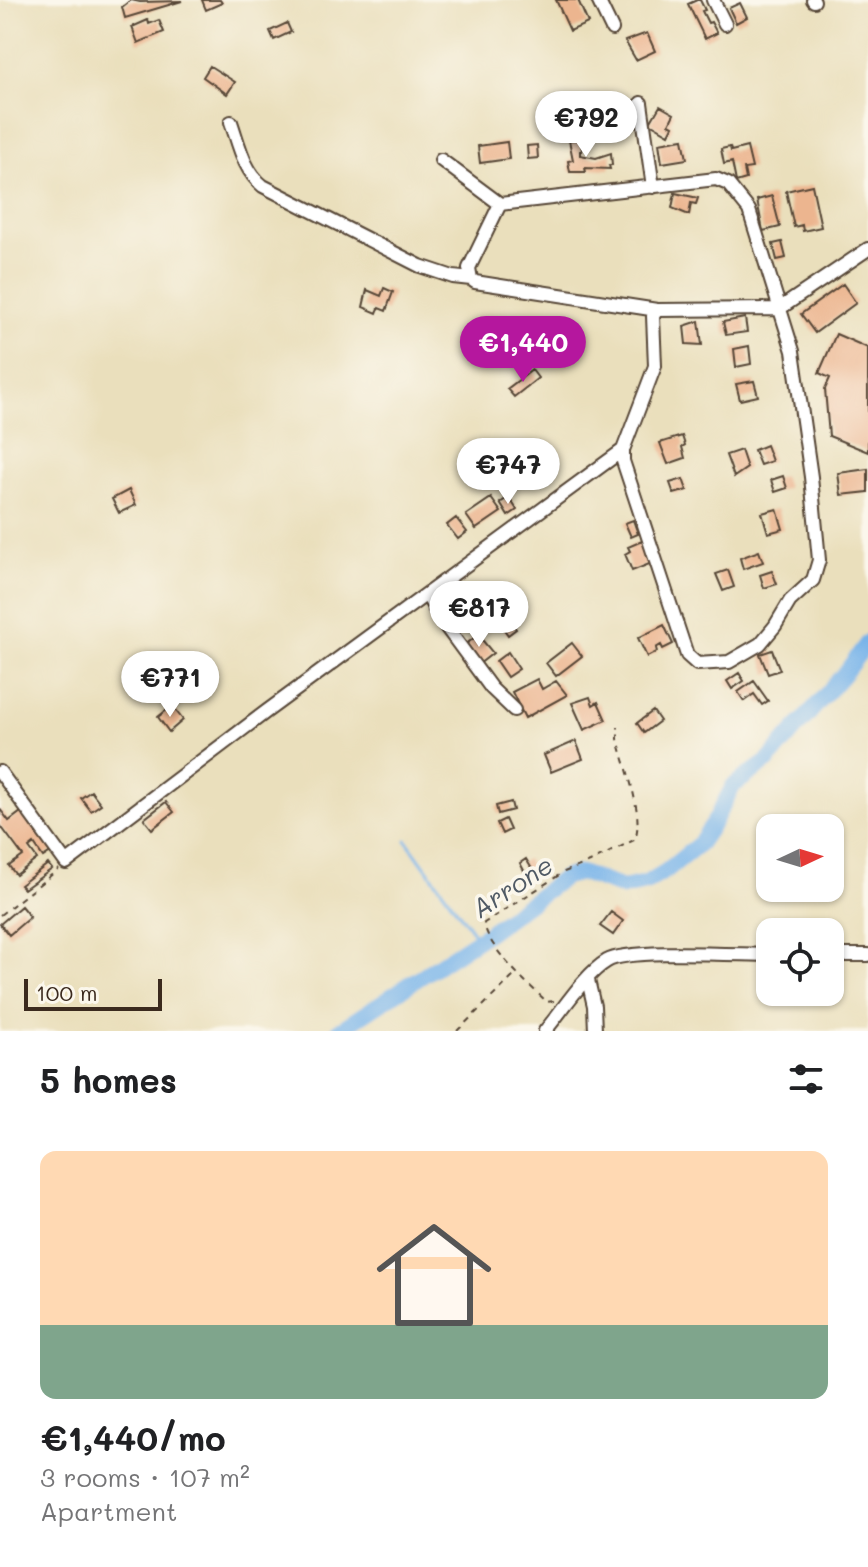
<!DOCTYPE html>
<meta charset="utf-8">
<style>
:root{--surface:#fff;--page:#f6f6f6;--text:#202124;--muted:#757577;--line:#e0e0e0;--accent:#b5179e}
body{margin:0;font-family:Mali,sans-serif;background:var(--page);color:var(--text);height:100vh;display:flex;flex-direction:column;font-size:30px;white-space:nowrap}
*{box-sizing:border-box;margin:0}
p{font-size:26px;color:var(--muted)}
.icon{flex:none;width:44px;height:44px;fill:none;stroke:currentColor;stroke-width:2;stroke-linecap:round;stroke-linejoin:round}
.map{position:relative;height:1031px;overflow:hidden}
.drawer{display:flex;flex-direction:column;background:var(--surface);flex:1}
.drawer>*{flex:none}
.needle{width:52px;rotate:86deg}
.tools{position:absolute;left:756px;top:814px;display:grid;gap:16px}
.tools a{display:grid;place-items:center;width:88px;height:88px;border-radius:16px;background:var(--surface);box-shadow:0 2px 6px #0004;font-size:40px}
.scale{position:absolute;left:24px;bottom:20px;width:138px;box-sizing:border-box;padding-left:8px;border:4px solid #3b2a1e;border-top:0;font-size:22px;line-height:28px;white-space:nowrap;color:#3b2a1e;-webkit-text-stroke:6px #fbf7ec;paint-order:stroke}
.price{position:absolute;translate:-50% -68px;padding:0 18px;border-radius:28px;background:#fff;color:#222;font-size:26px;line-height:52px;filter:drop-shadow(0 2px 4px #0008)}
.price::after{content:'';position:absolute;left:50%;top:48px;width:24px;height:18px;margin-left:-12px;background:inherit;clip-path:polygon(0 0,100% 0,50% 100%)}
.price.selected{background:var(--accent);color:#fff}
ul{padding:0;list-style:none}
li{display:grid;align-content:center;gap:16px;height:424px;padding:0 40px}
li+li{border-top:2px solid var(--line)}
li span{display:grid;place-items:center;height:248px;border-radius:16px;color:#555}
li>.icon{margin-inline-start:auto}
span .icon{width:144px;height:144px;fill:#fffc;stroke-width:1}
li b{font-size:34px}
h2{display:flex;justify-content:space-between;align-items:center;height:96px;padding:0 40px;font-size:34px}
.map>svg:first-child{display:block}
</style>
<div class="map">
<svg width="868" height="1031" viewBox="0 0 868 1031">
<rect width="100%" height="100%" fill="#fbf7ec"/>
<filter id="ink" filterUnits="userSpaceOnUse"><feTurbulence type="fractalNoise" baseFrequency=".0125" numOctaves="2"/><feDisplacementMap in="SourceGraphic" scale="16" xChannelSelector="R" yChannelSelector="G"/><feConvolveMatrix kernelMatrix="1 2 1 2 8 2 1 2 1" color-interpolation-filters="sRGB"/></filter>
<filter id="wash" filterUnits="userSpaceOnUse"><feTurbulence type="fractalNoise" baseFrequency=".006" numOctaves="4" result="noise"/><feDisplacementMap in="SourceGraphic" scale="32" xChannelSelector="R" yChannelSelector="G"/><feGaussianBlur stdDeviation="1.8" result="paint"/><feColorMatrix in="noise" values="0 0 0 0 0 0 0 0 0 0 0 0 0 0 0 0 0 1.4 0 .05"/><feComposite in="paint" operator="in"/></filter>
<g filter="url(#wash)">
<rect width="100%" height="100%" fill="#eadfbc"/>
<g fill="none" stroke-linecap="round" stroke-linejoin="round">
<path stroke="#77b3e9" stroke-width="3" d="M406,840L478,939"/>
<path stroke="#77b3e9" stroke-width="16" d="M338,1031L489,932L565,877L581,873L623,888L646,883L666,871L699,844L714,822L733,786L768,761L847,670L868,642"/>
</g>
<g id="blocks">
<path fill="#ecb58f" d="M131,0L140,2L182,1L125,18L122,7Z
M202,0H220L222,3L206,10Z
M556,0H578L588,23L570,31Z
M697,0H700L705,10L702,11L708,23L711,22L717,33L705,39L688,4Z
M740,3L747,17L736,23L729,8Z
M148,20L149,24L159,20L164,32L138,43L132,27Z
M287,23L291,32L274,40L270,31Z
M647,33L655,51L636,60L625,41Z
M210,66L235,82L227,94L203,77Z
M660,106L674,114L669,124L673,126L669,134L650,123Z
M581,139L582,151H580V155L596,158L611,153L612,165H609L610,169L585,168L586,172H570L568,161L573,160L569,140Z
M683,139L687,159L662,163L659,143Z
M507,142L509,159L480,163L478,146Z
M537,145L538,158L528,159L527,146Z
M730,147L731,151L747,147L752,168L744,169L746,179L736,182L732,162L724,164L721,149Z
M812,185L821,227L803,231L802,225L794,227L786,191Z
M675,193L698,198L696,204L691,203L689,215L672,208Z
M772,196L780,227L763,231L757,200Z
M782,242L786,258L777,260L773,244Z
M843,284L856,303L815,333L801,314Z
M384,288L393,292L386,311L379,308L377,313L363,307L367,290L381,296Z
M745,318L747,332L726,335L723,322Z
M699,321L702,345L686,344L684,326Z
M836,334L868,348V452L829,436L825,389L830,378L819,373Z
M749,346L751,364L736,367L734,349Z
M532,370L538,378L514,397L507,389Z
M754,381L758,396L740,400L736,384Z
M682,436L685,445L682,447L685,458L668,464L660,443Z
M766,445L772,461L760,465L754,450Z
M741,450L747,468L734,477L726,455Z
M868,469V492L841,495L838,473Z
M783,476L787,488L775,492L771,480Z
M683,479L687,490L674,494L670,483Z
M129,490L136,505L119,513L112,499Z
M509,497L517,510L508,516L500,503Z
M491,498L501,512L476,529L466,515Z
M777,509L783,529L768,533L762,513Z
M456,518L467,532L458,539L447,525Z
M633,520L638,534L631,537L625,523Z
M642,541L652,563L632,571L625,554L630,551L628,547Z
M759,551L763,562L743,569L740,558Z
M728,570L734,587L723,591L716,574Z
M772,571L777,584L764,588L760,575Z
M504,612L516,629L508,635L496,618Z
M664,625L673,644L663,649L661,645L656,648L657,652L647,657L638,638Z
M478,635L493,653L479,664L465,645Z
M572,643L582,656L556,676L546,663Z
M772,650L780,670L768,674L760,654Z
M508,652L519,669L507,677L496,661Z
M739,673L744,681L732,689L727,681Z
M537,679L542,689L556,681L567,695L525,718L512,692Z
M754,681L768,701L762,705L754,694L744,701L738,692Z
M590,697L593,705L598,702L606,720L584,730L572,703Z
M172,706L183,720L169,732L158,717Z
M653,711L660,721L644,733L637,723Z
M576,741L583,759L551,772L544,755Z
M91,791L101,804L91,811L81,798Z
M166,802L174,812L152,829L144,819Z
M511,802L513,810L498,814L496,806Z
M0,809L9,821L25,809L55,849L43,857L34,844L29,848L37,859L16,875L9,866L23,856L0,825Z
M505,819L510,830L502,834L497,823Z
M526,859L535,874L528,878L520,863Z
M48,864L52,869L24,889L20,885Z
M21,906L30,917L9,935L0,924Z
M611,912L623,921L613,935L600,926Z"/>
</g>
</g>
<g filter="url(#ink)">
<use href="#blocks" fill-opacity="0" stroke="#554536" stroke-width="2"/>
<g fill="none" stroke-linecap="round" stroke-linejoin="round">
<defs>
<path id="minor" d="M598,0L612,29
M713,0L725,24
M813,0L814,1
M641,103L653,187
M231,122C239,145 244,171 263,186L420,266L453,277L471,279
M441,160L500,204L716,179L728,184L749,210L793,351L811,477L819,560L813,580L790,601L775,626L760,644L729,662L697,664L687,655L623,461V450L655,366L653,316L657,310L779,309L868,249
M500,204L469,268L471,279L475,282L657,310
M427,595L441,620L491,688L514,710
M0,772L66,863L267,711L623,450
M830,955H868
M588,980L594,1006L595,1031
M545,1031C562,1011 585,974 607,961C628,948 740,955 770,955"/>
</defs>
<use href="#minor" stroke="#554536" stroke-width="16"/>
<path stroke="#554536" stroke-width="2" stroke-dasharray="6 6" stroke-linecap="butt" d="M0,915L59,869
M554,1001L547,1002C528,984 488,949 484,923L564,872L590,862L634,840C646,819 624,763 618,739V727
M457,1031L517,973"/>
<use href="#minor" stroke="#fff" stroke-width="12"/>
</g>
</g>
<g text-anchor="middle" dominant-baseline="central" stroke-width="7" stroke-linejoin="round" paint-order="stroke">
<g font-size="26" font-style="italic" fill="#505a65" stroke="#fbf7ec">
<text transform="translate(512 886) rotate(-33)">Arrone</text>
</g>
</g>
</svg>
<div class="tools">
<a><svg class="needle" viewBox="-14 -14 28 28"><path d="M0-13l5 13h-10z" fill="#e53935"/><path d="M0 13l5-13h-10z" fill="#757577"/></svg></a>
<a><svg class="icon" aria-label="locate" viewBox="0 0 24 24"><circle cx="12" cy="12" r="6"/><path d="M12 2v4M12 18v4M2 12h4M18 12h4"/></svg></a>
</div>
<div class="scale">100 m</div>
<b class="price" style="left:586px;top:159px">€792</b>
<b class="price selected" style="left:523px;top:384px">€1,440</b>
<b class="price" style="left:508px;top:506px">€747</b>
<b class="price" style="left:479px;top:649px">€817</b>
<b class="price" style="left:170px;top:719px">€771</b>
</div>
<section class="drawer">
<h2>5 homes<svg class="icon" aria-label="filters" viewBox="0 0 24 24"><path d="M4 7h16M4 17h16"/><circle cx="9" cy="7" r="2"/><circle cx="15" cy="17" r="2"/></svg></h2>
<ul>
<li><span style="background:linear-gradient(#ffd9b3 70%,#7fa58c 0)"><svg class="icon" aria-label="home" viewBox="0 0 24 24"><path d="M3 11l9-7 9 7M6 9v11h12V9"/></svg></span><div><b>€1,440/mo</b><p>3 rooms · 107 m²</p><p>Apartment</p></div></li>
</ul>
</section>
